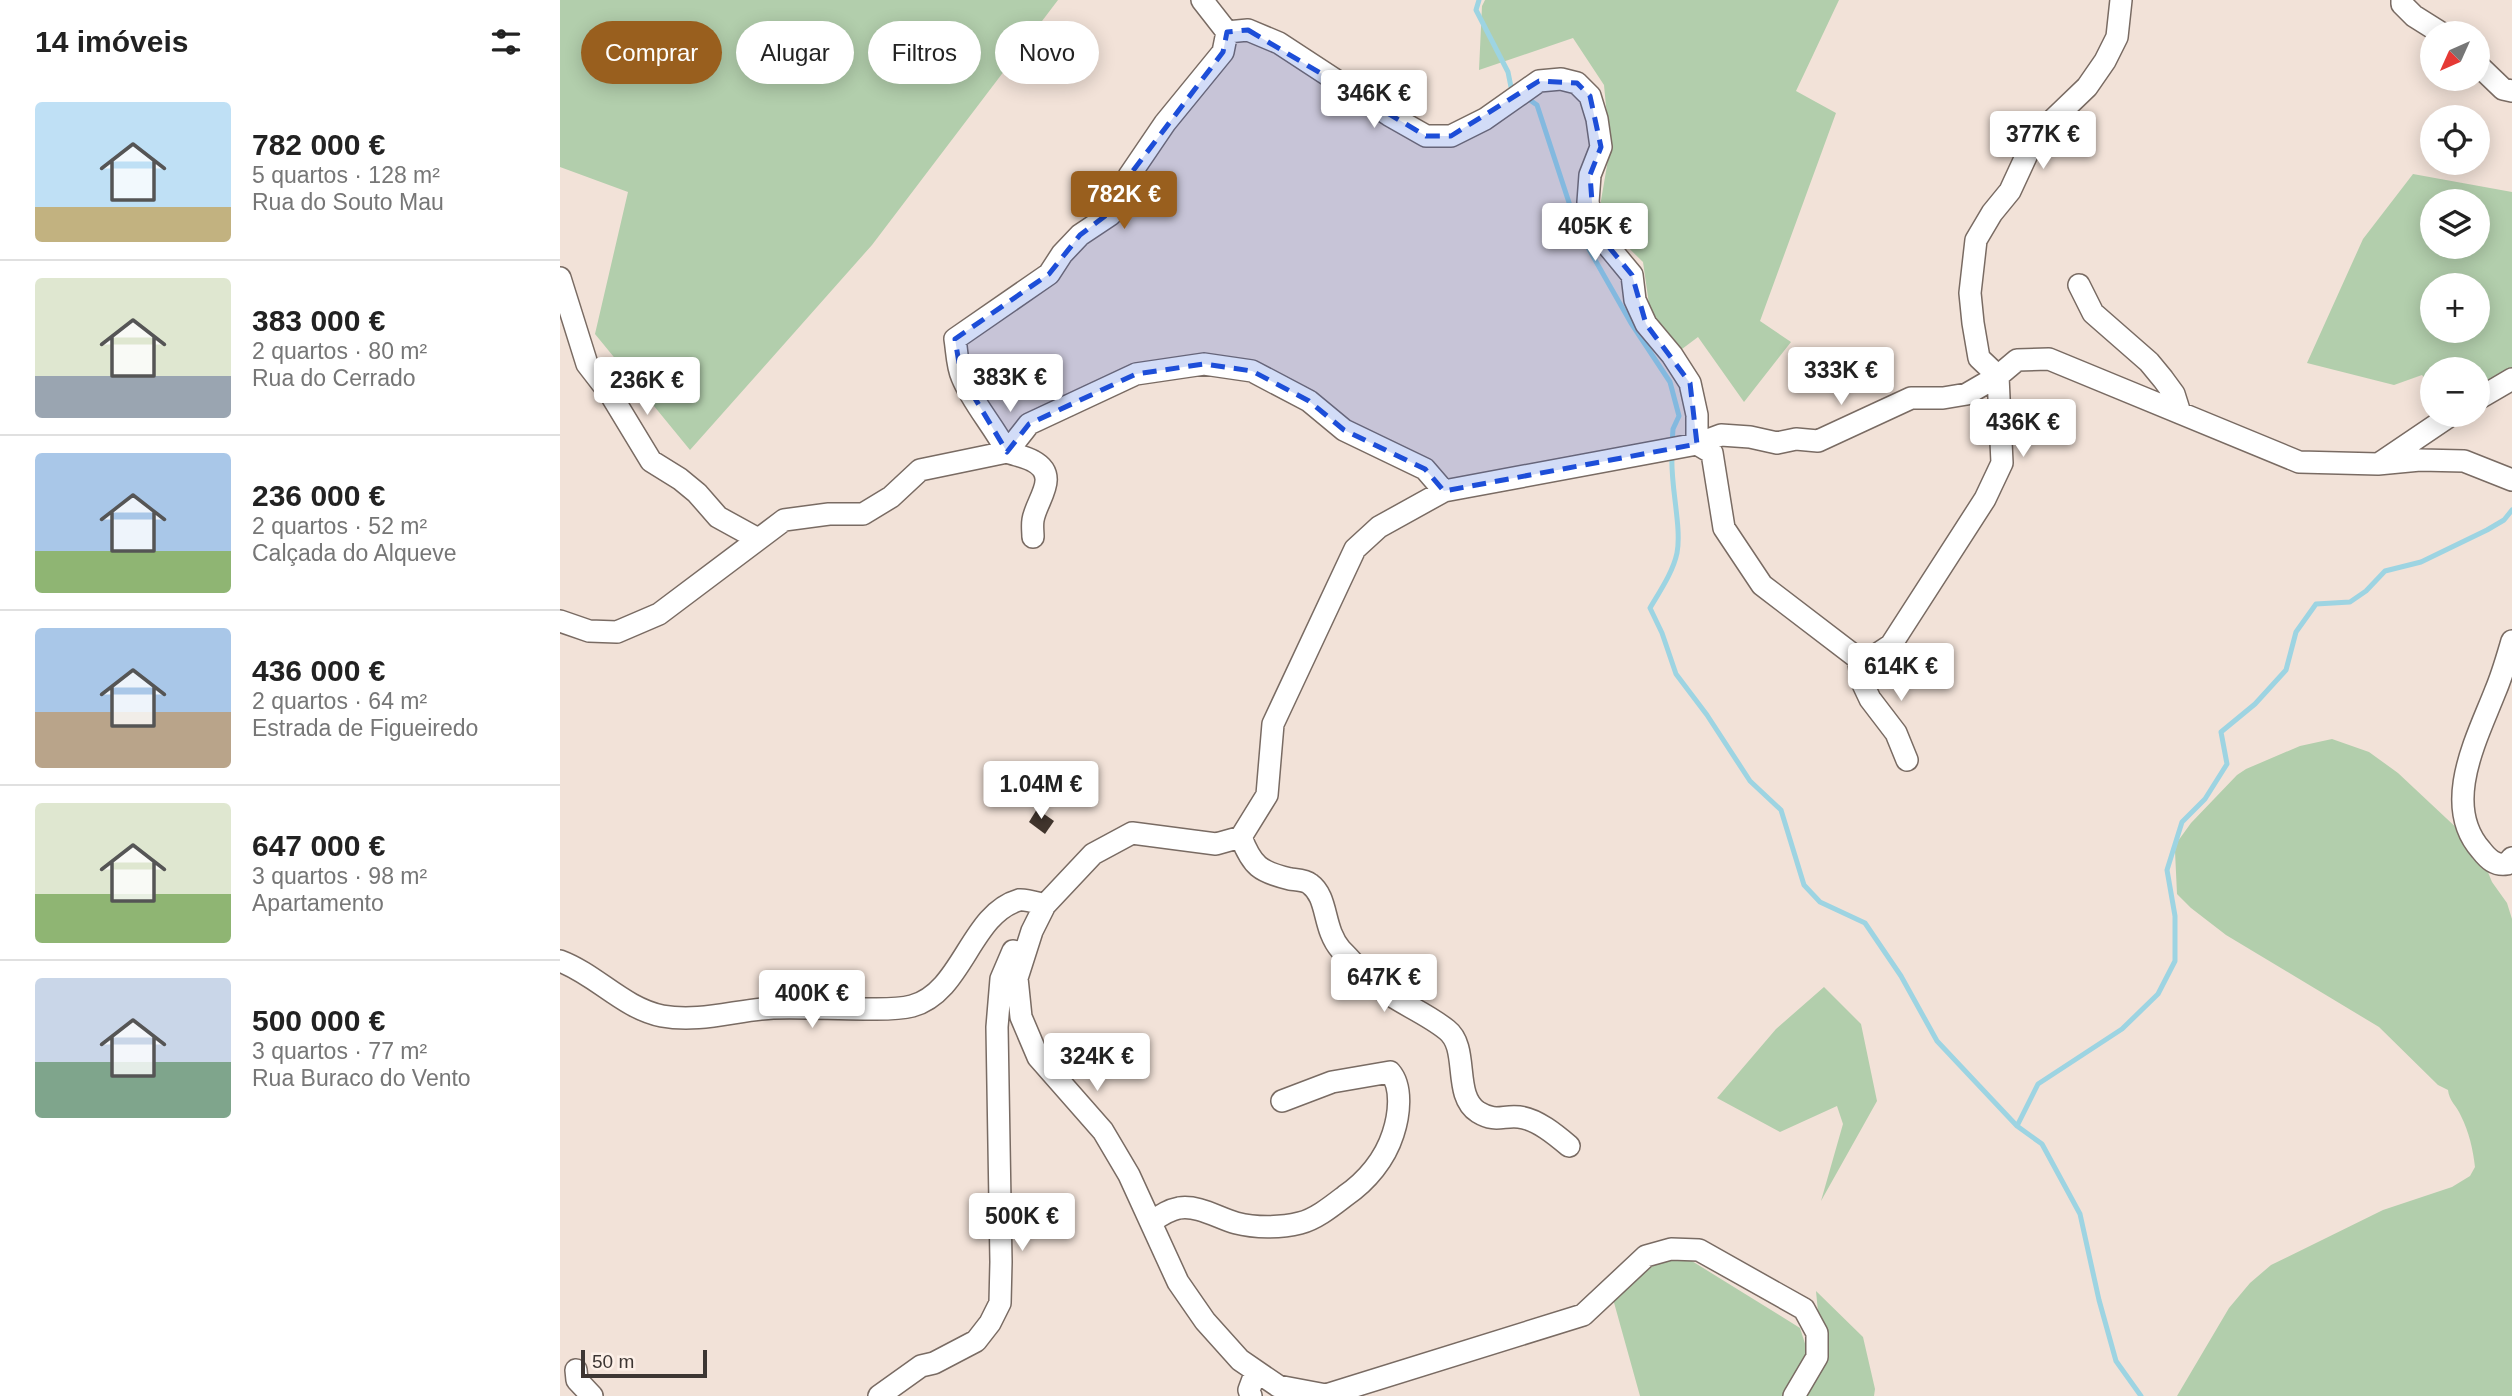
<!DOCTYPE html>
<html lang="pt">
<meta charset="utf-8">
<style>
:root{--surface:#fff;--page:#f2f2f2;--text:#222;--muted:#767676;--line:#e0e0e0;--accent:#995f1e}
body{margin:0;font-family:Helvetica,sans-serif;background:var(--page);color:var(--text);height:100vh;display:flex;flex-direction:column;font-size:26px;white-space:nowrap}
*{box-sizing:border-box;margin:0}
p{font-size:23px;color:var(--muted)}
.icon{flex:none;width:38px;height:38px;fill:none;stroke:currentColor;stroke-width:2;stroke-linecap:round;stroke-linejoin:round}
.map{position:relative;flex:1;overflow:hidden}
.drawer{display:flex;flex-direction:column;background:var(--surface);width:560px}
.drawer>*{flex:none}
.banner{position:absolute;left:21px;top:21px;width:665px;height:63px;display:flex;gap:14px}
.needle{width:46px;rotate:225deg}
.buttons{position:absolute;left:1860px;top:21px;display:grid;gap:14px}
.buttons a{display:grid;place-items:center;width:70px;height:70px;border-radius:50%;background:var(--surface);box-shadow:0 4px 18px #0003;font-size:35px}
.scale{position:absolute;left:21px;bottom:18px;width:126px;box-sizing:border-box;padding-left:7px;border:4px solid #3d3633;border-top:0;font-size:19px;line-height:24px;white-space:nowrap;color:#3d3633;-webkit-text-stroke:5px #fdf0e8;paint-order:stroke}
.price{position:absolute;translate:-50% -60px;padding:0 16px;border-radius:7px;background:#fff;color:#222;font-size:23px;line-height:46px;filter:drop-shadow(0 2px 4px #0008)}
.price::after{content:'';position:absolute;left:50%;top:42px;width:21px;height:16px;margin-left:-10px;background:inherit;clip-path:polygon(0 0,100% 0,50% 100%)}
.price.current{background:var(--accent);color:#fff}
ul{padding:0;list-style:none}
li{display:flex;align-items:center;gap:21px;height:175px;padding:0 35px}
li+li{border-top:2px solid var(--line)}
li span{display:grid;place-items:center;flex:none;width:196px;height:140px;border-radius:7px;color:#555}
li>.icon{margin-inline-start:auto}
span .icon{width:84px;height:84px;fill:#fffc;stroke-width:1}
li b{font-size:30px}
h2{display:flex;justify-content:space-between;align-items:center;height:84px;padding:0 35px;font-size:30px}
.tag{padding:0 24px;border-radius:32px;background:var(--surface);box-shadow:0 4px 18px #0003;font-size:24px;line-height:63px}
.tag.current{background:var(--accent);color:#fff}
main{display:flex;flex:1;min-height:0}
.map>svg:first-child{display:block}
</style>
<main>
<section class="drawer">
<h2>14 imóveis<svg class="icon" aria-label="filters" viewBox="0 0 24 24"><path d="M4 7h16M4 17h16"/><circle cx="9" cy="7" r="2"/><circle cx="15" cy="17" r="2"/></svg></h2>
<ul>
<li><span style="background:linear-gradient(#bfe0f5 75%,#c2b280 0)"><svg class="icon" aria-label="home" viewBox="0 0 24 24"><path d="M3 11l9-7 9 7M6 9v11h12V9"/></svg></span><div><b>782 000 €</b><p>5 quartos · 128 m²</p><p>Rua do Souto Mau</p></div></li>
<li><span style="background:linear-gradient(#dfe7d0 70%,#9aa5b1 0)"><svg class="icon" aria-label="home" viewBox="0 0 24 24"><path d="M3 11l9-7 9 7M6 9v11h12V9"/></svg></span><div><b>383 000 €</b><p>2 quartos · 80 m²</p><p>Rua do Cerrado</p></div></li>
<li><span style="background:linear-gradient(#a9c7e8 70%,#8fb573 0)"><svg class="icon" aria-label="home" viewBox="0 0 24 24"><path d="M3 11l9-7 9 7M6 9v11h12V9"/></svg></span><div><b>236 000 €</b><p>2 quartos · 52 m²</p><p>Calçada do Alqueve</p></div></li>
<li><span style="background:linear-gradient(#a9c7e8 60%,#b9a48a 0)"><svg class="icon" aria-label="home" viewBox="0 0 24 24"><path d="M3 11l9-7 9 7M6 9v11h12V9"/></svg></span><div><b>436 000 €</b><p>2 quartos · 64 m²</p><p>Estrada de Figueiredo</p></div></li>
<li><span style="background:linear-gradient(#dfe7d0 65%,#8fb573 0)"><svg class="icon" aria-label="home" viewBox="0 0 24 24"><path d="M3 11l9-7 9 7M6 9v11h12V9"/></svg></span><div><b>647 000 €</b><p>3 quartos · 98 m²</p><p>Apartamento</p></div></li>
<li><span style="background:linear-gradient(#c9d6e8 60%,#7fa58c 0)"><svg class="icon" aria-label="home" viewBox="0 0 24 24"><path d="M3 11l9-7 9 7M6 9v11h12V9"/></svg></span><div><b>500 000 €</b><p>3 quartos · 77 m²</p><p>Rua Buraco do Vento</p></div></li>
</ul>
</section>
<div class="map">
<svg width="1952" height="1396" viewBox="0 0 1952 1396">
<rect width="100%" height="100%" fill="#f2e2d8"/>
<path fill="#b2ceac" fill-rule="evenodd" d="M0,0H498L312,245L130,450L35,334L68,192L0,167Z
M925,0H1279L1236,91L1276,113L1200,321L1231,342L1184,402L1138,337L1122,349L1090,311L1083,262L1038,218L1050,148L1044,85L1013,38L919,70L922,6Z
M1853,174L1952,192V367L1918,389V369H1872V388L1862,375L1834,385L1747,363L1803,239ZM1872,201H1918V247H1872ZM1872,285H1918V331H1872Z
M1772,739L1809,752L1838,773L1918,848L1932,882L1947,903L1952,919V1396H1617L1669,1308L1690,1283L1711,1265L1823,1210L1892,1187L1910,1176L1915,1167C1913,1149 1909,1132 1901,1116C1897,1106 1889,1101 1888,1090L1878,1085L1819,1027L1666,935L1631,908L1617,894L1615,851L1618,841L1631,823L1677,775L1686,769L1740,746Z
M1264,987L1301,1024L1317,1101L1261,1201L1283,1124L1277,1106L1220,1132L1157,1098L1216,1029Z
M1127,1258L1240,1328L1249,1356L1222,1396H1080L1053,1299L1101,1259Z
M1256,1291L1303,1337L1315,1389L1314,1396H1244L1263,1364Z"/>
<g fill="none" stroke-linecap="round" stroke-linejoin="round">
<path stroke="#9dd4e2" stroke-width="5" d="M919,0L916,10L948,72L951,87L956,91
M964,96L977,105L1018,230L1071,323L1110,382L1119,416L1113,429L1112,444
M1112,454C1110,485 1122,527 1117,553C1113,572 1100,591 1090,608L1102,633L1116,674L1147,715L1190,781L1221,810L1244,885L1260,902L1305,923L1341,976L1377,1041L1457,1126L1482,1144L1520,1214L1539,1300L1556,1361L1581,1396
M1457,1126L1478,1084L1562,1029L1598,994L1615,961V916L1607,870L1622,822L1645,799L1667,764L1661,732L1695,704L1726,670L1736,632L1756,604L1790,602L1806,591L1825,571L1861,562L1927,530L1944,520L1952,510"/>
</g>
<path fill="#41352d" d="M477,809L494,821L485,834L469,822Z"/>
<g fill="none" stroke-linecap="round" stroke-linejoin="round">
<defs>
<path id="minor" d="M1842,0V4L1854,16L1881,33
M667,32L688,30L719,43L829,115L866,136H891L925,119L979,81L1001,79L1017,83L1030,96L1037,119L1041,147L1030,175L1028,202L1034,229L1072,275L1075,300L1086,324L1112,355L1130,383L1137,415V444L1161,435L1190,437L1217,443L1236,439L1258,441L1351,398H1383L1407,394L1438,376L1419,358L1413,323L1410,293L1416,240L1432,213L1450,191L1475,137L1527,87L1545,61L1557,37L1561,0
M1918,65L1943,89L1952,91
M0,278L27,364L51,395L91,461L120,479L137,493L158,517L198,539
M1519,285L1533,313L1589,362L1603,379L1614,394L1620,413
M1918,399L1952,379
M1820,463L1891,415
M473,537C473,532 472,526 473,520C476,500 501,476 473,461C466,457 455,455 447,452C434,426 413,404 402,377C397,366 397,351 395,339L489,274L502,254L520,235L550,215L561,204L569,176L605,123L663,52L667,32L642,0
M0,621L29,631L57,632L99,614L224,520L269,514H303L331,497L360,470L447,452L469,424L576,374L644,364L692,371L749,401L784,430L865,469L884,491
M1952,641C1947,658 1942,676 1935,692C1917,738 1881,805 1921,850C1928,859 1935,866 1947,864L1952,858
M1298,658L1302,682L1310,699L1336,733L1347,760
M681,837C692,866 700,872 730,879C737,880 745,880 750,884C769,898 762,928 781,950C792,961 803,974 815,984C836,1002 865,1012 887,1030C910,1048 892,1095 918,1112C936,1123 943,1115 959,1117C977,1119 996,1135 1009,1146
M0,961C37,975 63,1008 102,1016C140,1023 176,1010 213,1008C243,1007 274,1009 304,1009C319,1009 337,1010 352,1006C403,992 410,914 459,900C466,899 477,903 485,905
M591,1222C600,1216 608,1210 619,1208C639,1205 658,1218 676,1223C695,1228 720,1228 740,1223C756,1219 772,1206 785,1196C807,1181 825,1159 833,1134C839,1116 843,1087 830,1072L772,1082L722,1101
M16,1370L17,1380L32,1396
M319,1396L361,1366L374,1363L416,1341L430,1323L440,1303L441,1262L437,1027L441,979L453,951
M691,1396L689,1390L696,1371
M1234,1396L1257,1357V1333L1244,1309L1139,1250L1111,1249L1086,1256L1023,1315L766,1395L718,1386L680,1360L645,1321L618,1282L569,1175L543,1131L478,1057L461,1017L457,978L472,931L485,905L533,854L572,833L656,844L681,837L707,795L713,724L795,549L819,527L884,491L1137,444L1152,453L1164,528L1202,585L1304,663L1331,645L1425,499L1442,463L1438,376L1457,360L1489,359L1739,462L1818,464L1860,460L1904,461L1952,480"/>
</defs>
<use href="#minor" stroke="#796b63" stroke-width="24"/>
<use href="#minor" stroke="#fff" stroke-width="21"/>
</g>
<path fill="#1d4ed8" fill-opacity="0.2" stroke="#1d4ed8" stroke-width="5" stroke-dasharray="14 9" stroke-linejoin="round" d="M688,30L866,136H891L979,81L1017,83L1030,96L1041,147L1030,175L1034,229L1072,275L1086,324L1130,383L1137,444L884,491L865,469L784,430L749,401L692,371L644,364L576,374L469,424L447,452L401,375L395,339L489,274L520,235L561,204L569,176L663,52L667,32Z"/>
</svg>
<div class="buttons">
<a><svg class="needle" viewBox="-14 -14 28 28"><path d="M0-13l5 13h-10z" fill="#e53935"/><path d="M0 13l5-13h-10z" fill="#767676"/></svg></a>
<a><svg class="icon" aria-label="locate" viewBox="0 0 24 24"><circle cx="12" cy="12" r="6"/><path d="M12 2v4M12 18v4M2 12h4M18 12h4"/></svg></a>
<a><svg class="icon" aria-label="layers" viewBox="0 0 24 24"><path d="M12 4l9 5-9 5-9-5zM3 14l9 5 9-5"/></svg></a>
<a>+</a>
<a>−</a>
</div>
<div class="scale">50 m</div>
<b class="price" style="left:814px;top:130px">346K €</b>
<b class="price" style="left:1483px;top:171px">377K €</b>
<b class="price current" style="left:564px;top:231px">782K €</b>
<b class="price" style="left:1035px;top:263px">405K €</b>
<b class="price" style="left:1281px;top:407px">333K €</b>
<b class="price" style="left:450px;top:414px">383K €</b>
<b class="price" style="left:87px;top:417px">236K €</b>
<b class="price" style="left:1463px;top:459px">436K €</b>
<b class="price" style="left:1341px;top:703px">614K €</b>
<b class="price" style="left:481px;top:821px">1.04M €</b>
<b class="price" style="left:824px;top:1014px">647K €</b>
<b class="price" style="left:252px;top:1030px">400K €</b>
<b class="price" style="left:537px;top:1093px">324K €</b>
<b class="price" style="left:462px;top:1253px">500K €</b>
<div class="banner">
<a class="tag current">Comprar</a>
<a class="tag">Alugar</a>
<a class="tag">Filtros</a>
<a class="tag">Novo</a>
</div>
</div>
</main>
